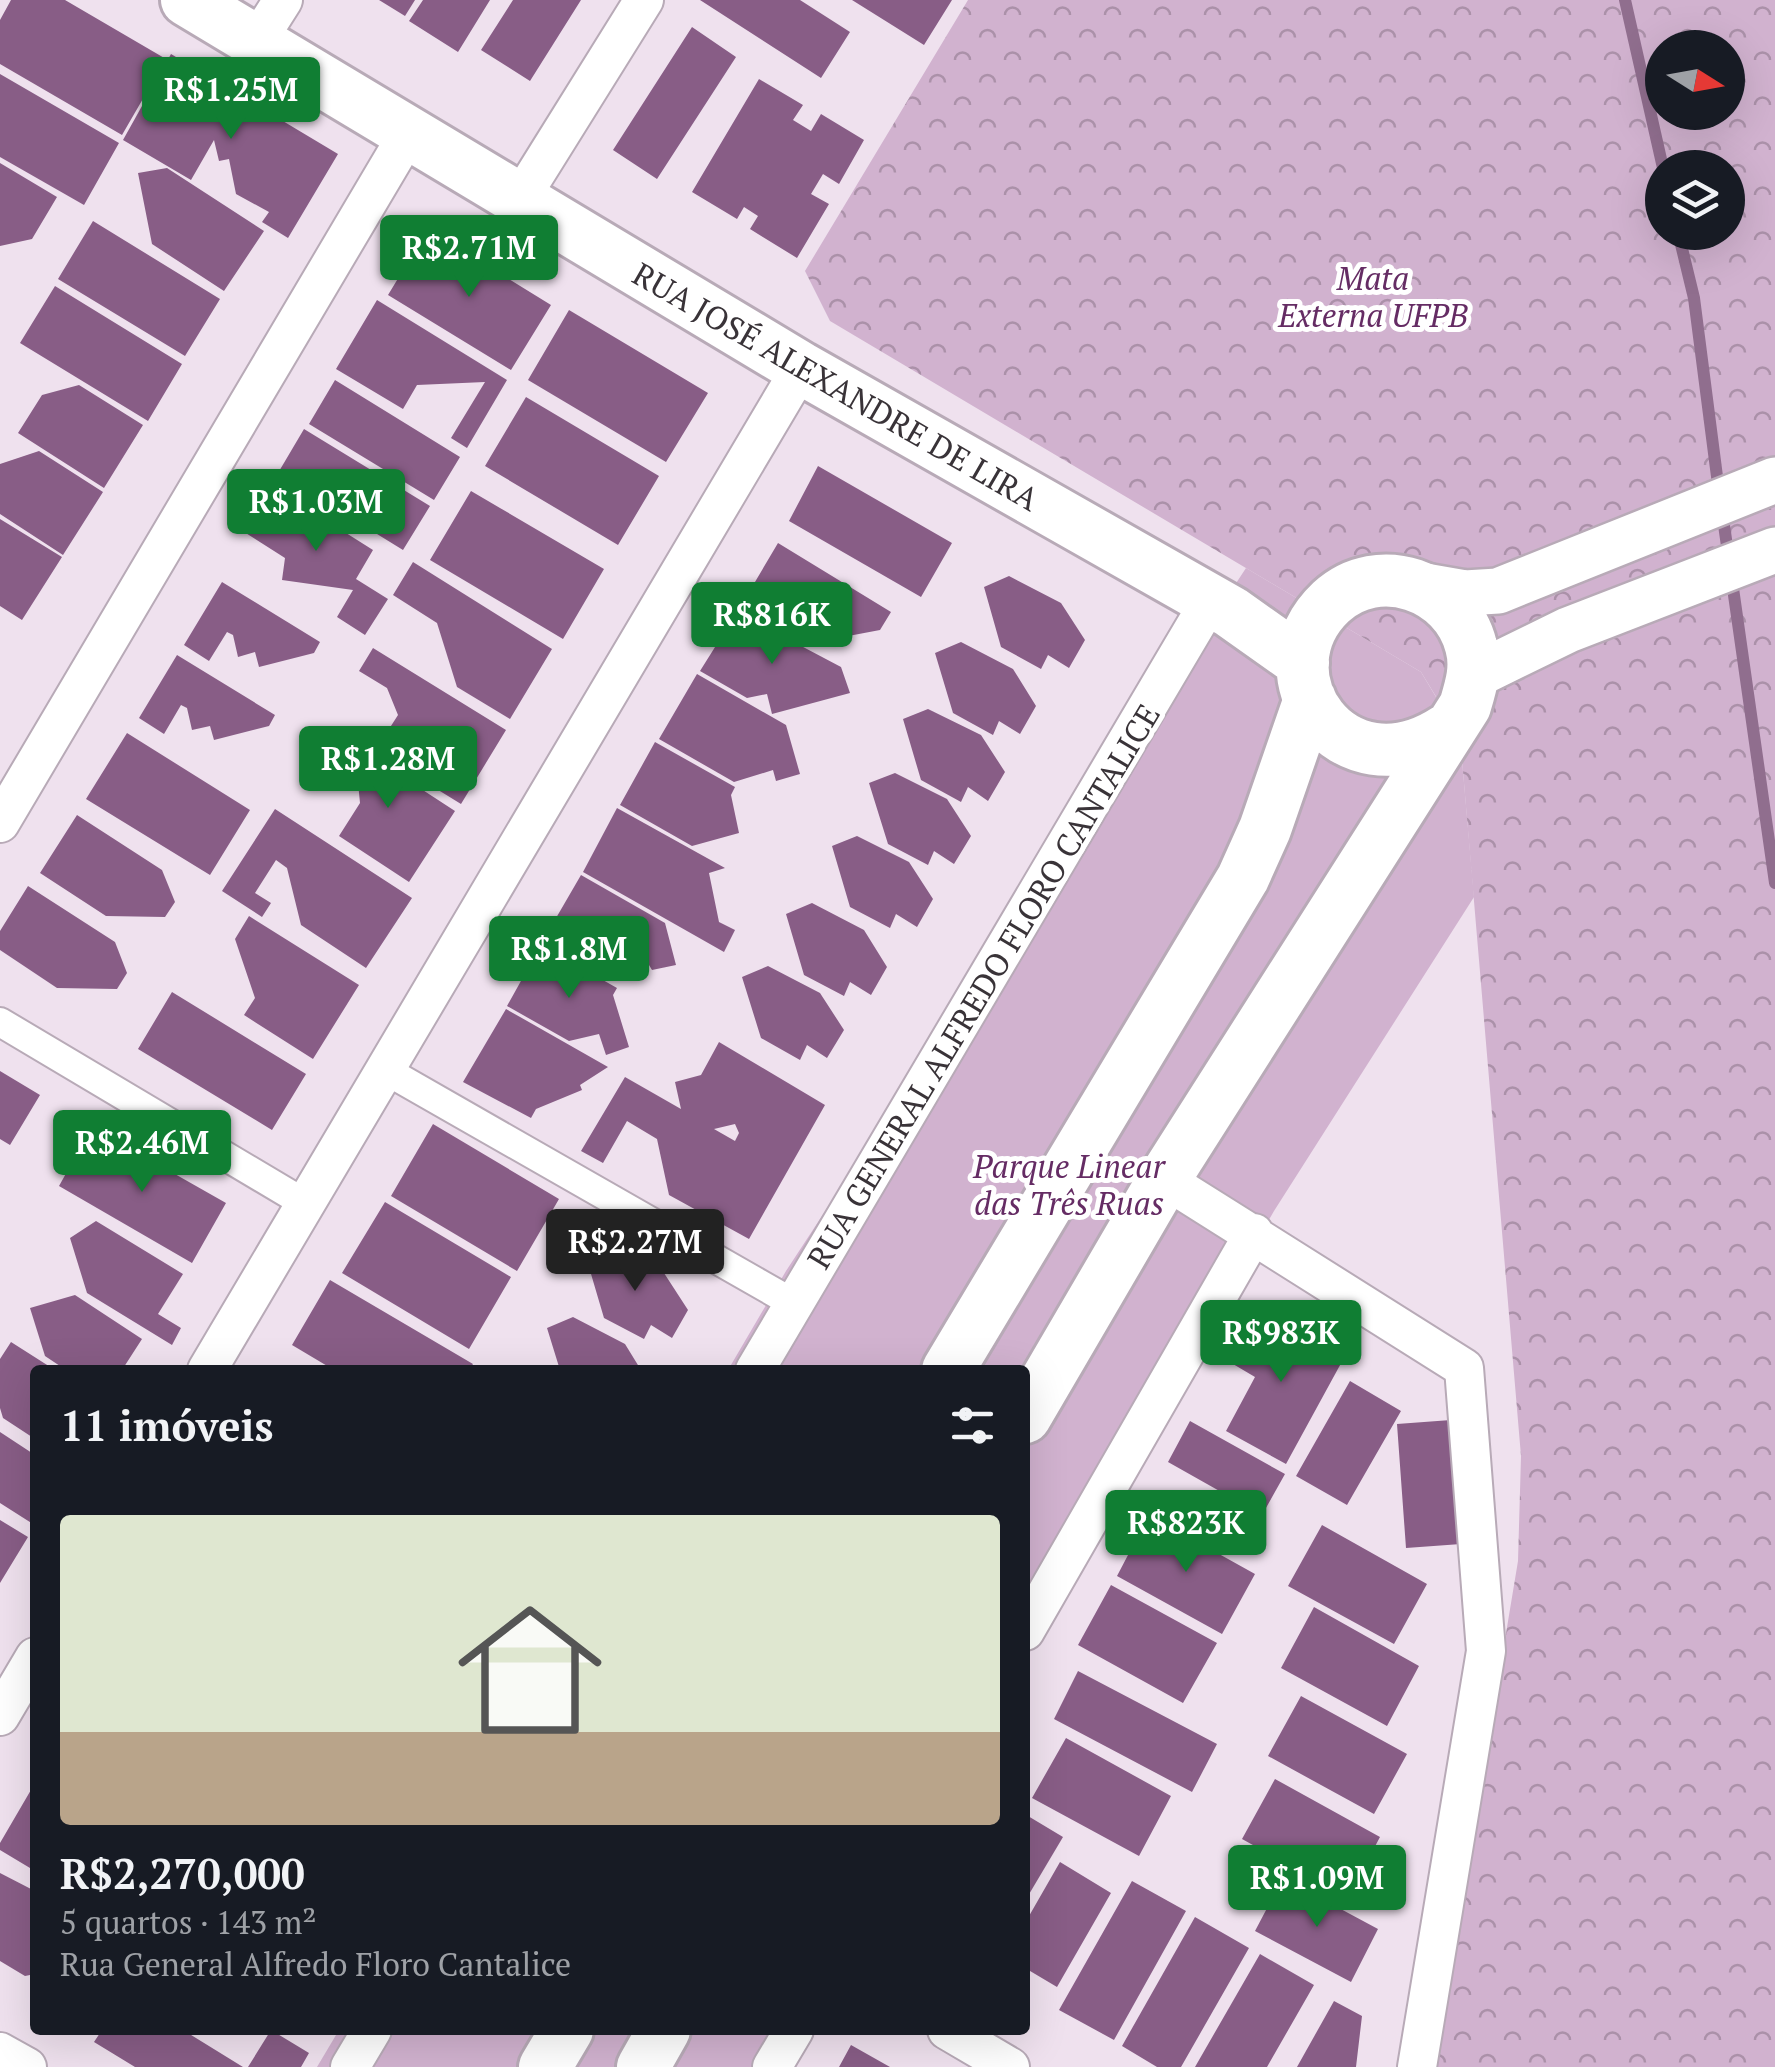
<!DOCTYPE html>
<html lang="pt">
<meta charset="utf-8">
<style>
:root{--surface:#171b24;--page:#242831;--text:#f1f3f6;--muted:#9ea1a6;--line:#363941;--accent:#107e33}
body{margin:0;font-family:"PT Serif",serif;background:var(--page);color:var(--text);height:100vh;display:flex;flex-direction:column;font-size:38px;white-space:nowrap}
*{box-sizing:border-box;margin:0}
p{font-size:32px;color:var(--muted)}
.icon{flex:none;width:55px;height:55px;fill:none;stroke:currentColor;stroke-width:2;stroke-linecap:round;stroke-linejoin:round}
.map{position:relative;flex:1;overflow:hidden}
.details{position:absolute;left:30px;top:1365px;width:1000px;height:670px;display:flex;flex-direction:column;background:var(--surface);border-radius:10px;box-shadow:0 10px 40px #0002}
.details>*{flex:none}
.needle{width:65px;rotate:101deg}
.controls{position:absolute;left:1645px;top:30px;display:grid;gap:20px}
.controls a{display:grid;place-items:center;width:100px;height:100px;border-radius:50%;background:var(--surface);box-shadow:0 10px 40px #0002;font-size:50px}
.price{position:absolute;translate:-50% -85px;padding:0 22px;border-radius:10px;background:var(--accent);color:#fff;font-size:32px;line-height:65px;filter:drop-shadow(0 2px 5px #0008)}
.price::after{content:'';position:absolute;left:50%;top:60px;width:30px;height:22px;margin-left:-15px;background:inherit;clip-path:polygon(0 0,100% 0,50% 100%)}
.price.on{background:#222;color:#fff}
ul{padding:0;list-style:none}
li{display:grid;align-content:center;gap:20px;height:530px;padding:0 30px}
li+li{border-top:2px solid var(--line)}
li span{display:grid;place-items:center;height:310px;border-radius:10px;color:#555}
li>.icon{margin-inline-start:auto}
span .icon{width:180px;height:180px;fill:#fffc;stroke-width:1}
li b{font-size:42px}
h2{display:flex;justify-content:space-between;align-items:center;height:120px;padding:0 30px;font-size:42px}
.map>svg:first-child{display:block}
</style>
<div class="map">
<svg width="1775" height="2067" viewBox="0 0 1775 2067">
<defs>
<pattern id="forest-crowns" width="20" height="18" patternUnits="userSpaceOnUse" patternTransform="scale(2.5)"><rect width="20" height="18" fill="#d1b2cf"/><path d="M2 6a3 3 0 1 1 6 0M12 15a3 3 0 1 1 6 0" fill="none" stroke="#ab91a9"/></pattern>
</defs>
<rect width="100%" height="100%" fill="#efe1ee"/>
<path fill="#d1b2cf" d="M1246,568L1421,672L1460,737L1474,897L1274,1211L1025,1639V1370H728L786,1271Z
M339,2030H797L776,2067H317Z"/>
<path fill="url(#forest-crowns)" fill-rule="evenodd" d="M968,0H1775V2067H1434L1518,1561L1521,1456L1460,736L1421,672L830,321L805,271ZM1662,48H1728V112H1662ZM1662,168H1728V232H1662Z"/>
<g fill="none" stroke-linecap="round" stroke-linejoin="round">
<path stroke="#906e8e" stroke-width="12" d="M1625,0L1663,168
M1678,232L1694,298L1719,492
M1722,511L1775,883"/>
</g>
<path fill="#885d86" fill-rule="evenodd" d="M11,0H65L166,59L122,135L0,64V20Z
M379,0H415L405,16Z
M423,0H490L458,52L409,21Z
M513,0H581L530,81L481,50Z
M700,0H800L850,32L821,78Z
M852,0H952L924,45Z
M692,27L736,57L657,179L613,150Z
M171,54L338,154L288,238L262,222L269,212L236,194L229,159L219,161L214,140L191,180L123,140Z
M0,74L119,143L84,205L0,157Z
M759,79L803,105L793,120L811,131L821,114L864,140L839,184L823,174L811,194L829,204L797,258L750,229L758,216L744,207L737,219L692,192Z
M0,163L57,197L32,239L0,246Z
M167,168L264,231L224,291L152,244L138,173Z
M93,221L220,299L185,356L58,279Z
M428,229L551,305L511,370L388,295Z
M55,286L182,364L148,421L20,343Z
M377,300L507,380L467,448L451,438L485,382L417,385L403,409L336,369Z
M569,310L708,393L666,462L528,380Z
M335,380L460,457L434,500L309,424Z
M79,385L143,425L104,488L18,433L42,395Z
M526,397L659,476L618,545L485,466Z
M304,429L430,506L403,550L278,473Z
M39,451L103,492L63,555L0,514V464Z
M818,466L952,543L921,597L789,521Z
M270,485L373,550L356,579L388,599L365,635L337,617L353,590L282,580L285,558L241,530Z
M471,491L604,569L563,639L430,560Z
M0,519L62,557L22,620L0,606Z
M778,543L891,612L880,630L806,644L739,609Z
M413,562L552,649L510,719L457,687L437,623L393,595Z
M1009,576L1061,603L1085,640L1069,668L1048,655L1041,669L1001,647L984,587Z
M222,582L320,642L314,653L259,667L255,652L238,657L233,635L227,632L209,661L184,645Z
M737,612L841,667L850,693L772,714L767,694L747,698L700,671Z
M961,642L1013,669L1036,706L1020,734L999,721L993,735L953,713L935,653Z
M373,648L506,730L461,804L375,751L398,715L387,688L359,671Z
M177,655L275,715L269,726L214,740L210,726L192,730L187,708L181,705L164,734L139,718Z
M697,674L786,725L800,774L776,781L773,770L734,782L659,739Z
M928,709L981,735L1005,772L988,801L968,787L961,802L921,780L903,719Z
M326,727L455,811L409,882L339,836L360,803L357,772L315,745Z
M127,733L250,810L210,875L86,799Z
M655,742L735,787L731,795L739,833L692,846L620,805Z
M895,773L947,799L971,836L954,864L934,851L928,865L888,844L869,783Z
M617,808L725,868L709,873L719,922L735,930L724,952L583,872Z
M275,809L412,898L366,968L301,925L287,868L276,860L255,893L271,903L262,917L222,891Z
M77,815L162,870L175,902L165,917L106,916L40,873Z
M857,836L909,862L933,899L917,927L896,914L890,928L850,907L832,846Z
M581,875L665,923L676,965L652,970L649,965L612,973L610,962L596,968L545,937Z
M28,886L115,942L127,973L117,989L57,988L0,950V931Z
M812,903L864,930L887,967L871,995L850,982L844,996L804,975L786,914Z
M249,916L359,985L313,1059L244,1015L255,998L235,939Z
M541,945L617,988L613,995L629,1047L606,1055L599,1034L569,1041L507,1006Z
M768,966L820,993L844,1030L827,1058L807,1045L800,1060L761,1038L742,977Z
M172,992L306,1074L272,1130L138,1049Z
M506,1009L608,1067L580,1085L582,1090L536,1109L531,1118L463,1082Z
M719,1042L825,1105L749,1239L669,1195L657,1139L627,1121L603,1163L581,1151L625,1077L681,1109L675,1082L701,1075ZM735,1124L739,1133L735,1141L714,1129Z
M0,1071L40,1095L10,1145L0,1139Z
M433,1124L559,1199L517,1271L391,1196Z
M92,1127L226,1203L192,1263L59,1186Z
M385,1202L511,1277L469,1349L342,1273Z
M96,1221L183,1274L158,1314L181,1328L172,1345L87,1293L70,1238Z
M612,1246L664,1273L688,1310L672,1338L651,1325L644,1339L604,1318L586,1257Z
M330,1280L473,1364L469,1370H334L292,1345Z
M75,1295L142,1339L122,1370L85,1366L66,1370L45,1356L30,1308Z
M1263,1310L1345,1356L1286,1464L1226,1431L1255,1377L1233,1364Z
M573,1317L625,1344L641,1370H560L547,1328Z
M11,1342L55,1370H35V1439L3,1418L0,1408V1359Z
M1350,1381L1401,1411L1347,1505L1296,1476Z
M1451,1420L1461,1544L1406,1548L1397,1424Z
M1190,1421L1285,1474L1262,1515L1168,1462Z
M0,1432L35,1455L33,1524L0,1503Z
M1149,1515L1255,1574L1222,1634L1117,1576Z
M0,1520L28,1537L0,1583Z
M1322,1525L1427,1584L1394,1644L1288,1586Z
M1111,1585L1217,1643L1183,1703L1078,1645Z
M1314,1607L1419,1666L1387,1726L1281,1668Z
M1078,1671L1217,1744L1192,1792L1054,1719Z
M1301,1696L1407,1754L1374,1814L1268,1756Z
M1066,1738L1171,1796L1139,1856L1032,1798Z
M1275,1779L1380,1837L1348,1897L1242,1839Z
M35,1783V1871L0,1850V1843Z
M1028,1816L1063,1837L1025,1901V1820Z
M1060,1862L1111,1893L1057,1987L1025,1968V1923Z
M0,1873L31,1889L35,1974L25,1976L0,1961Z
M1283,1878L1378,1929L1351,1982L1255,1931Z
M1132,1881L1186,1911L1114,2040L1059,2010Z
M1195,1917L1249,1948L1181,2067H1157L1122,2046Z
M1260,1954L1314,1985L1267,2067H1195Z
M1334,2001L1362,2016L1356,2067H1297Z
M102,2030H183L243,2067H135L94,2042Z
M271,2030L309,2053L301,2067H248Z
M851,2045L890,2067H839Z"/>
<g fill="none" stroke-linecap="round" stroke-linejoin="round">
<defs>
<path id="pedestrian" d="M0,1022L306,1204
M387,1071L793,1303"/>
<path id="minor" d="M257,41L283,0
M518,202L644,0
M0,823L408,134
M1164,1179L1464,1368L1486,1651L1417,2067
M207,1370L801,368
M755,1370L1210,601
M1025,1631L1254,1233
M0,1716L35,1657
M947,2030L1010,2067
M0,2052L27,2067
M350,2067L372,2030
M772,2067L794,2030"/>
<path id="tertiary" d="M1419,585L1465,593L1498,591L1775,480
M1474,676L1568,630L1775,550"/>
<path id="secondary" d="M187,0L801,368L1231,612L1303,663
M948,1370L1243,878L1265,829L1310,699
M1025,1417L1164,1179L1465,706C1471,686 1477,667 1471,646C1456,586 1379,558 1331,602C1256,673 1341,798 1446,730
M545,2067L567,2030
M643,2067L664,2030"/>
</defs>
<use href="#pedestrian" stroke="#b8aab7" stroke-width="32"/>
<use href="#minor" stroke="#b8aab7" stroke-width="42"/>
<use href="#tertiary" stroke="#b8aab7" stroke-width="50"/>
<use href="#secondary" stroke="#b8aab7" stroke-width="58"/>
<use href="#pedestrian" stroke="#fff" stroke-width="28"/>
<use href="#minor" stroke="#fff" stroke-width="38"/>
<use href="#tertiary" stroke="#fff" stroke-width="45"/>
<use href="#secondary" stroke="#fff" stroke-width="52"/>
</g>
<g text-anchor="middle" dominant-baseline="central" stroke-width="10" stroke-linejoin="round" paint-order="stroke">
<g font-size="32" font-style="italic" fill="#652c64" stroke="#fff">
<text x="1373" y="278">Mata<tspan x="1373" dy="37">Externa UFPB</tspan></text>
<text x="1069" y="1166">Parque Linear<tspan x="1069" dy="37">das Três Ruas</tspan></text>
</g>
<g font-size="32" fill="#393338" stroke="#fff">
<text transform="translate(836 386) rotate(30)">RUA JOSÉ ALEXANDRE DE LIRA</text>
<text transform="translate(983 986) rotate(-59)">RUA GENERAL ALFREDO FLORO CANTALICE</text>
</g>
</g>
</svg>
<div class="controls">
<a><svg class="needle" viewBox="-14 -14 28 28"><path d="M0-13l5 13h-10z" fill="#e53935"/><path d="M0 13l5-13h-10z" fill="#9ea1a6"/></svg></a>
<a><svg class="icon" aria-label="layers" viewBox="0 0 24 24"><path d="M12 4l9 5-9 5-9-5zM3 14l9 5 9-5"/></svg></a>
</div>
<b class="price" style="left:231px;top:142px">R$1.25M</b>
<b class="price" style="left:469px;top:300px">R$2.71M</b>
<b class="price" style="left:316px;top:554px">R$1.03M</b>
<b class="price" style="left:772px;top:667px">R$816K</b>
<b class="price" style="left:388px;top:811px">R$1.28M</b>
<b class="price" style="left:569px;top:1001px">R$1.8M</b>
<b class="price" style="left:142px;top:1195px">R$2.46M</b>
<b class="price on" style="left:635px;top:1294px">R$2.27M</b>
<b class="price" style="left:1281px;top:1385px">R$983K</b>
<b class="price" style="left:1186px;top:1575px">R$823K</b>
<b class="price" style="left:1317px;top:1930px">R$1.09M</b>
<section class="details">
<h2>11 imóveis<svg class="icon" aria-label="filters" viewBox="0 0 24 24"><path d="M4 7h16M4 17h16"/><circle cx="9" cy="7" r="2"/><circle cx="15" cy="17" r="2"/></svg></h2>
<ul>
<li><span style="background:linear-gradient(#dfe7d0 70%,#b9a48a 0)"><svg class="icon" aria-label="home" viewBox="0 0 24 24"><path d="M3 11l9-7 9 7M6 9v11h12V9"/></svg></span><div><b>R$2,270,000</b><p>5 quartos · 143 m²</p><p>Rua General Alfredo Floro Cantalice</p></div></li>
</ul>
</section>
</div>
